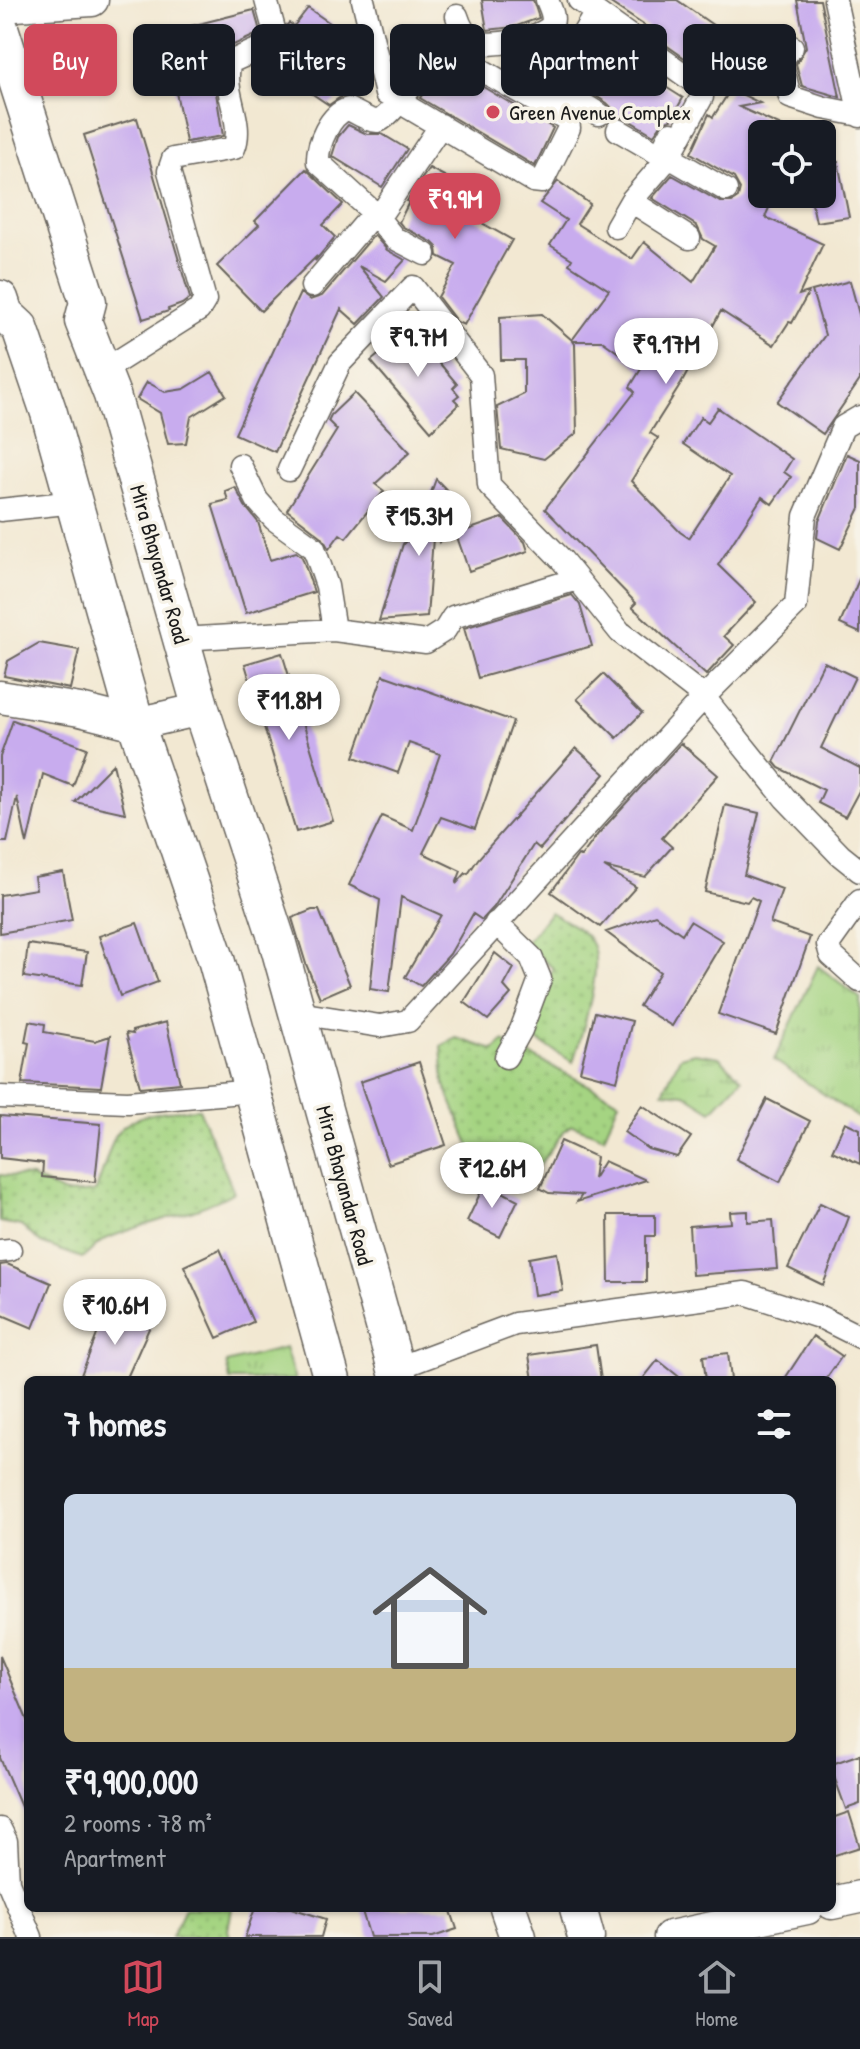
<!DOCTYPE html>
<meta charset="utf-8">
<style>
:root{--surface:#171b24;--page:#20242c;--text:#f1f3f6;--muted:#9ea1a6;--line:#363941;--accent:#d1495b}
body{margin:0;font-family:"Patrick Hand",sans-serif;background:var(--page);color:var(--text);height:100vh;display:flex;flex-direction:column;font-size:30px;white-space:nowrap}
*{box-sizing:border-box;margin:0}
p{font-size:26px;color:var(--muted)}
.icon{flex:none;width:44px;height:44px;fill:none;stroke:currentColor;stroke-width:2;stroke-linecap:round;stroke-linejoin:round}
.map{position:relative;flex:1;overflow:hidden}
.panel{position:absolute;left:24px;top:1376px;width:812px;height:536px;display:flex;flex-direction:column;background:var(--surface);border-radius:12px;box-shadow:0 2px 6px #0004}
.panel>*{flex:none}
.banner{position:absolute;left:24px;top:24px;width:812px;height:72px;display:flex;gap:16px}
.controls{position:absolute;left:748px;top:120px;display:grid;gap:16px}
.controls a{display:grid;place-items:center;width:88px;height:88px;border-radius:12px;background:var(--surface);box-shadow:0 2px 6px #0004;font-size:40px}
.price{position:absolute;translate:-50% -68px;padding:0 18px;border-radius:28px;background:#fff;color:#222;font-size:26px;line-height:52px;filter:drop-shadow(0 2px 4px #0008)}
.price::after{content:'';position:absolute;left:50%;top:48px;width:24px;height:18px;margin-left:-12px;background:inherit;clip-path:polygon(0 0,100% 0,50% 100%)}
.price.on{background:var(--accent);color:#fff}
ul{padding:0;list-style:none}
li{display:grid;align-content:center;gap:16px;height:424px;padding:0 40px}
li+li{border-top:2px solid var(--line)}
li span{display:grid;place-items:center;height:248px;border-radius:12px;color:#555}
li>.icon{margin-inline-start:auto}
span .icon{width:144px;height:144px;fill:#fffc;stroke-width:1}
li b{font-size:34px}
h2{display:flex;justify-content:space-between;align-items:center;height:96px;padding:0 40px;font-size:34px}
.chip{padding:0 28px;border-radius:12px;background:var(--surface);box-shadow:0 2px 6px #0004;font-size:28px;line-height:72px}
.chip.on{background:var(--accent);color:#fff}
.tabs{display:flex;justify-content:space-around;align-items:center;height:112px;border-top:2px solid var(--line);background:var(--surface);font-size:22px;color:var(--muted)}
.tabs a{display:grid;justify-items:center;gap:4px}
.tabs .on{color:var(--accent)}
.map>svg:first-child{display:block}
</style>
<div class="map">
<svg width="860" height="1937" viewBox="0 0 860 1937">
<defs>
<pattern id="grass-dots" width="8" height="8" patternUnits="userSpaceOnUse" patternTransform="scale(2)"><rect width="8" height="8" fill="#a5d482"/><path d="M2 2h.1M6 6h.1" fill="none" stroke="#8db570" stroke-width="1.8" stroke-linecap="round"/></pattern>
<pattern id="wetland-marsh" width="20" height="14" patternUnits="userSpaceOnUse" patternTransform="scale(2)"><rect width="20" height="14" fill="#a5d482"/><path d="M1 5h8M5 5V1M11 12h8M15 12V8" fill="none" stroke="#8db570"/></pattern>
<pattern id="park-tufts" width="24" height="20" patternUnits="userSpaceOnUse" patternTransform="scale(2)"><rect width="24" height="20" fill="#a5d482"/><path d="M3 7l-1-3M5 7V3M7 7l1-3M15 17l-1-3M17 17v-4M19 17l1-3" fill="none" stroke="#8db570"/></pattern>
</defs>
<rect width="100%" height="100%" fill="#f7f3e8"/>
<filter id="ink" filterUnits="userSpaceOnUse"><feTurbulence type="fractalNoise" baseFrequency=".0125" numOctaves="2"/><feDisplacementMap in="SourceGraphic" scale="16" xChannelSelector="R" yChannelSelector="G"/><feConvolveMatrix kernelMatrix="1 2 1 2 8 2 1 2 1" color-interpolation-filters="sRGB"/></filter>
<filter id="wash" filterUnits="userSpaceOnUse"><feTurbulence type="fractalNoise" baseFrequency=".006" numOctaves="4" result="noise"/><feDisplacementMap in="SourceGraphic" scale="32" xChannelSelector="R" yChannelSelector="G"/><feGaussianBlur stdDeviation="1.8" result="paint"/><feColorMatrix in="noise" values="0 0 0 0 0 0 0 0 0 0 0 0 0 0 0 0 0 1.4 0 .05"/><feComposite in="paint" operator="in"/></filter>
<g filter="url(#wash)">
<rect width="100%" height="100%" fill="#f2e8d2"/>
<path fill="url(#grass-dots)" stroke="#60784f" stroke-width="2" d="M550,912C563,920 582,928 590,941C606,964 581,1035 573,1062L528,1035L548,977L554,969L525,944Z
M456,1038L494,1050L503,1041L619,1101L604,1137L572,1125L563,1132L526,1184L474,1157L444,1083L441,1046Z
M199,1109L234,1192C194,1215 148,1221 106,1239C96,1243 91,1253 82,1258L41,1243L21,1226L0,1222V1175L31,1177L66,1194L95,1192C101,1180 111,1140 117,1133C134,1111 174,1110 199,1109Z
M185,1908H232L228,1930L230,1937H171Z"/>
<path fill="url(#wetland-marsh)" stroke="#60784f" stroke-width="2" d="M694,1053L719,1057L742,1079L712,1111L685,1094L663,1092L680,1057Z"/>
<path fill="url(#park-tufts)" stroke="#60784f" stroke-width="2" d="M818,966L860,998V1119L774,1060Z
M285,1348L295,1380H230L226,1363Z"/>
<g id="blocks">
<path fill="#c8acee" d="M482,0H533L539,18L514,27L487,30Z
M606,0H677L720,30L699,68L646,31L648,28Z
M797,0H820L840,97L802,86L796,64L806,47Z
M308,8L359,43L362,53L358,59L364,64L367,76L350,95L342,96L329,105L280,72L287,62L277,55L287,40V25L289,23L294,26Z
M254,10L260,31L258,34L224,49L216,60L211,62L223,136L186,142L172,72L153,76L143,38Z
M590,50L626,73L633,75L642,72L683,98L671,119L663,122L654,135L625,118L613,116L612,108L607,103L572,81Z
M444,64L553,128L535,166L420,98Z
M731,89L760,103L739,107L799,134H762V194H775L765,217L823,244L799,295L809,292L792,323L789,322L774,345L721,311L681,384L650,433L658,438L631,481L680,532L689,538L730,476L683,444L701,417L708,422L718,408L792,459L784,472L791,477L772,504L762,497L718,565L756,602L724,636L734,645L706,675L632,607L636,603L545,509L635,392L630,387L641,369L602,341H573L575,344L577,433L544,459L501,449L497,407L524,394V360H501L500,317L542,314L572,340L609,290L569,264L572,259L550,245L566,220L540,203L558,181L590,204L577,224L632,259L644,242L693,282L715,246L703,239L697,226L652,198L672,175L720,202H732L738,198L740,189L734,178L691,153L709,114L713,117Z
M137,118L190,298L182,304L168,309L169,311L143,319L84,135Z
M348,125L367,134H382L407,149L382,187L332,156L338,137Z
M838,162L849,217L816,222L810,194H822V165Z
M429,168L469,189L459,210L512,240L464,325L457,322L438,297L456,265L438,256L437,247L432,242L403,227L399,222L409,202L407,201Z
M306,169L343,204L323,225L335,237L315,261L317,256L261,311L217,266L259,225L255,221Z
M374,235L387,250L405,260L386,281L359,266L384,297L358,324L341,309L275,452L235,434L300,293L310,300L322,296Z
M850,281L860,318V380L823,434L777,402L825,335L812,291Z
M410,328L457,384L453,388L459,395L454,399L459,404L431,431L371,361Z
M212,372L226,395L191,417L186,443L168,444L160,413L137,399L147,382L165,392L184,389Z
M354,393L410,452L375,484L384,491L346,538L340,534L329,549L322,537L287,510L337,430L328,421L331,415Z
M847,454L860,460V508L840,549L817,538L819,521Z
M436,479L462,506L439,542L434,525L427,617L379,621L403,544L418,529L409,522L429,498Z
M235,487L245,506L258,522L270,560L296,552L302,557L314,592L246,613L212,504L228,500L225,491Z
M502,518L525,542L528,551L469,571L456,534Z
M860,577V633L840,624Z
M572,595L580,605L592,646L478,678L464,628Z
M39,643L79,650L70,689L4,676L8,661Z
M282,653L333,821L296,832L245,664Z
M824,662L855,677L821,748L860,768V789L845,817L818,803L824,790L779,768L774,762Z
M603,674L642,713L617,738L577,699Z
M383,675L513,721L475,829L441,817L423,853L461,871L456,884L466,873L468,874L478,859L576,748L605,774L540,849L534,844L494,907L482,920L473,914L450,954L421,986L405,977L441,915L401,897L389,992L370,989L380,900L349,885L382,816L413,830L440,754L409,743L398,773L354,757Z
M13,720L87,748L73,786L43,774L27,844L17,797L7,842H0V757Z
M681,743L718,775L662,838L672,847L645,877L604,867L636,887L600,927L551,892L578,855L581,857L598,834Z
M113,764L125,813L75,802Z
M725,805L759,813L744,875L782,889L770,923L810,937L776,1034L718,1014L759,901L751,897L747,902L705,892Z
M63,872L72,920L0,933V895L36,889L34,877Z
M312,910H319L350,985L320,998L306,964L292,918Z
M655,915L682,934L690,921L723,941L672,1026L639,1006L660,972L606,932Z
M137,923L158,982L120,996L99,936Z
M28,944L87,952L82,985L24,977Z
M495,953L514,968L504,986L511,994L488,1020L464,1002Z
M595,1012L632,1021L617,1081L580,1071Z
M29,1021L45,1024L44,1032L95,1041L110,1036L101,1087L22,1083L29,1043L25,1042Z
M166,1022L180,1083L140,1087L126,1033L133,1034L132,1031Z
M419,1062L446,1145L388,1164L360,1082Z
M767,1099L810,1121L780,1182L736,1159Z
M642,1105L691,1137L677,1157L648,1149L624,1132Z
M0,1116L101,1124L95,1182L42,1177L43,1163L0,1158Z
M845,1122L860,1129V1164L832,1151Z
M561,1141L596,1157L593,1179L604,1161L646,1180L577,1202L582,1195L549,1193L540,1188Z
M485,1183L518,1200L500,1237L467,1221Z
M820,1203L849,1217L823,1285L788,1268Z
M748,1211V1222L773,1220L777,1269L692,1275L689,1226L731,1223L730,1212Z
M608,1215H655V1236H646V1282H609Z
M220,1249L253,1322L217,1338L184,1266Z
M557,1253L563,1291L534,1295L529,1258Z
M7,1264L51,1283L33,1328L0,1314V1265Z
M108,1307L151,1324L126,1380H79Z
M813,1336L842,1356L825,1380H784Z
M596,1345L601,1380H533L529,1355Z
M728,1353L731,1380H706L703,1356Z
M658,1360L683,1380H642Z
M0,1656L28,1722V1823L0,1758Z
M860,1754V1804L846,1809L832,1771V1764Z
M849,1812L860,1847L832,1856V1818Z
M255,1908H291L326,1919L321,1937H245Z
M361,1908H450L457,1929L433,1937H370Z"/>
</g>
</g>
<g filter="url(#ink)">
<use href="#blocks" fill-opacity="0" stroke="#67635c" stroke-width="2"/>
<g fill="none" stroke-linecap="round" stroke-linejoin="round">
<defs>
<path id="street" d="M363,0L386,94L533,181L542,182L569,128L568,120L447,50L436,51C427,64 391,119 378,121C370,122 356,112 348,109C330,114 317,144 318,162L374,213L394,238L425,254
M579,0L700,86L702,97L669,157L631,201L616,227
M835,0L860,116
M596,12L556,80L558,89L599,114
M457,16C460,26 465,36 475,42C488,48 547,38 552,24C555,16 550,8 547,0
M585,31L633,61
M792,47L781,61L790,97L824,108L860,115
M618,130L656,152L662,150L671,133
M669,157L726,190
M631,201L689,238
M312,286L374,213L383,211L441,125
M104,370L199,310L205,300L169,171L173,159L234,148C245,121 221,91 230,62L268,45L275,33L266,0
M240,465L257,500L274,519L314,548L327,586L334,630
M289,470L340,363L413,287L481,375L489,485L562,560L620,632L704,697L785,798L840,855L860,871
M0,510L75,502
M181,639L334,630L426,642L445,630L453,617L577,579
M860,900L828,945L831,955L860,981
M496,923L531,957L540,979L521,1030L506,1057
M298,1013L380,1026L408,1021L704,697L796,605L805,516L843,427L860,417
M0,1097L128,1102L253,1091
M0,1251L10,1250
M395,1369L515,1324L745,1293L822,1318L860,1337
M0,1829L6,1841L8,1882
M0,1874L8,1882L31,1937"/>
<path id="secondary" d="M0,6L92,0
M0,697L80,710L136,724L201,709
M832,1903L860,1897
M670,1937L807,1908"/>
<path id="primary" d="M0,28L88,302L83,321L112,395L201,709L277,940L399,1380
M0,299L5,314L20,328L49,413L136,724L216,959L332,1380
M508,1908L518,1937
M578,1908L586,1937"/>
</defs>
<use href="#street" stroke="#67635c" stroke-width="25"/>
<use href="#secondary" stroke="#67635c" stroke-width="35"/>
<use href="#primary" stroke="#67635c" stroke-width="39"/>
<use href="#street" stroke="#fff" stroke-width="22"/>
<use href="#secondary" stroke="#fff" stroke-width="32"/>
<use href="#primary" stroke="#fff" stroke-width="36"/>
</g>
</g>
<circle fill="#d1495b" stroke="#f7f3e8" stroke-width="3" cx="493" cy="112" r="8"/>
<g text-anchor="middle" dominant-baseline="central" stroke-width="7" stroke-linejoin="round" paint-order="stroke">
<g font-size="22" fill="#1c1c1c" stroke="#f7f3e8" text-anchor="start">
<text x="509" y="112">Green Avenue Complex</text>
</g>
<g font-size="22" fill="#1c1c1c" stroke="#f7f3e8">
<text transform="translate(160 564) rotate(74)">Mira Bhayandar Road</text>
<text transform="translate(345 1185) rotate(75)">Mira Bhayandar Road</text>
</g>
</g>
</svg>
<div class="controls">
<a><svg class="icon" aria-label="locate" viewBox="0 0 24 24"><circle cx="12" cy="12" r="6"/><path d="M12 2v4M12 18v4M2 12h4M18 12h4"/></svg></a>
</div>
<b class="price on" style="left:455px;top:241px">₹9.9M</b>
<b class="price" style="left:418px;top:379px">₹9.7M</b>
<b class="price" style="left:666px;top:386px">₹9.17M</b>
<b class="price" style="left:419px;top:558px">₹15.3M</b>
<b class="price" style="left:289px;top:742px">₹11.8M</b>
<b class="price" style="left:492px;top:1210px">₹12.6M</b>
<b class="price" style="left:115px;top:1347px">₹10.6M</b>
<div class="banner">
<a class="chip on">Buy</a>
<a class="chip">Rent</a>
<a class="chip">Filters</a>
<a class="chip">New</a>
<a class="chip">Apartment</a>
<a class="chip">House</a>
</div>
<section class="panel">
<h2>7 homes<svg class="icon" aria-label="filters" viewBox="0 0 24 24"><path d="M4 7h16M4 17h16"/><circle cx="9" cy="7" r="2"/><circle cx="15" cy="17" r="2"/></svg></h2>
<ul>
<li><span style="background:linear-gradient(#c9d6e8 70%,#c2b280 0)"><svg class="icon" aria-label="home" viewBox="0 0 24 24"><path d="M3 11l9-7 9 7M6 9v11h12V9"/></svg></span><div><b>₹9,900,000</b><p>2 rooms · 78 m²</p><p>Apartment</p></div></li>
</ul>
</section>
</div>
<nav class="tabs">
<a class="on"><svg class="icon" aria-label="map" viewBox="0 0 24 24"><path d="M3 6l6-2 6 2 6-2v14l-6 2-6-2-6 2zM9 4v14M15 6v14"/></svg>Map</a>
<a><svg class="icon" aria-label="saved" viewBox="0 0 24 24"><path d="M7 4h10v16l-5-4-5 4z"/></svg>Saved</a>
<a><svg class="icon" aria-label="home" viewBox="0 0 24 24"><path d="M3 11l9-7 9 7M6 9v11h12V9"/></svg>Home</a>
</nav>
